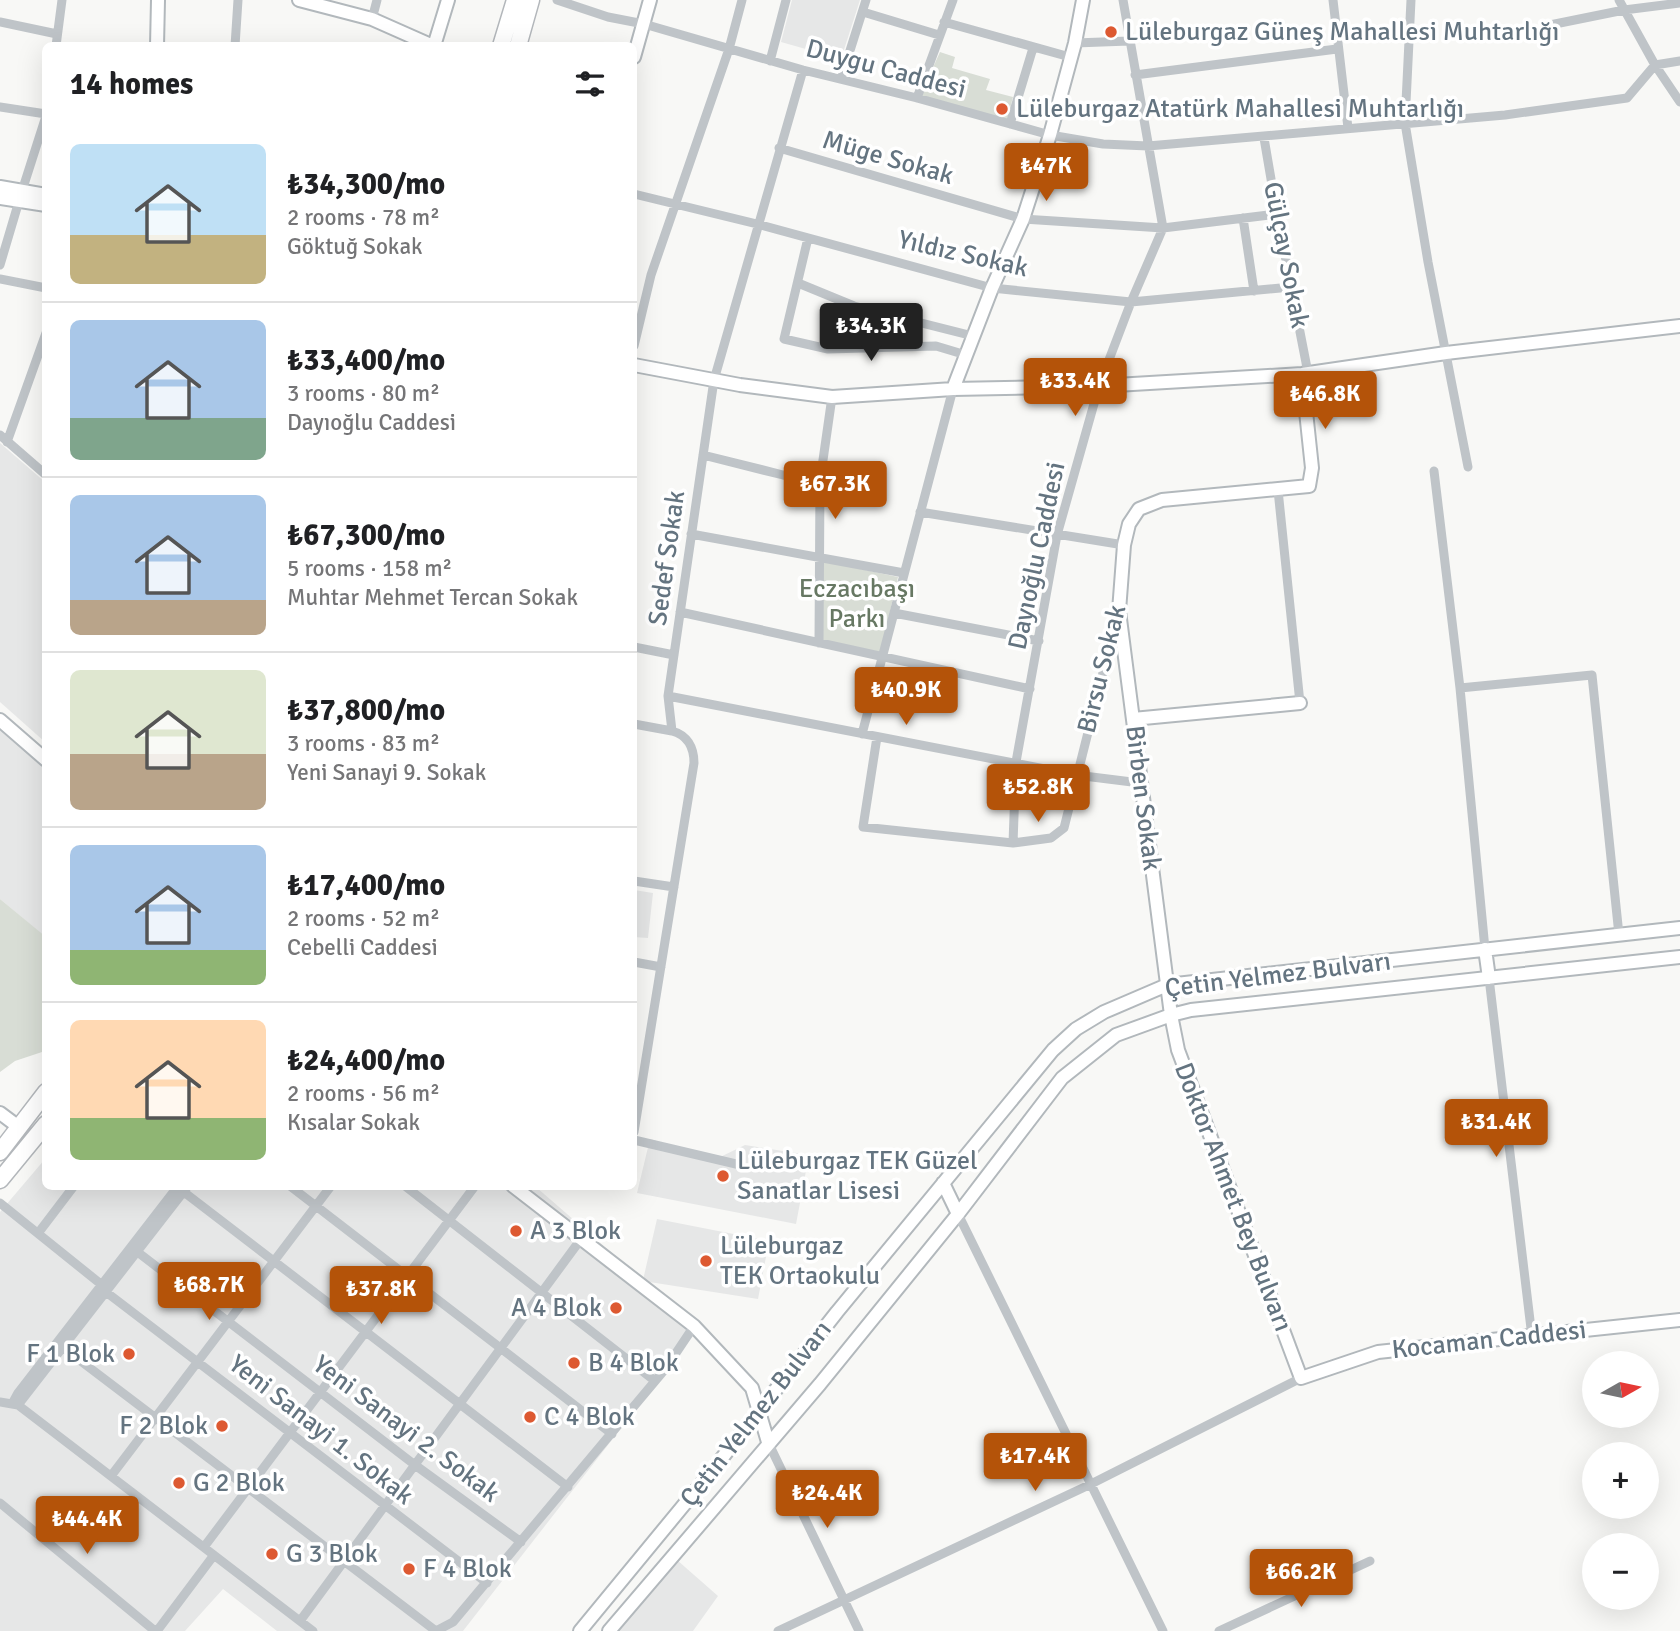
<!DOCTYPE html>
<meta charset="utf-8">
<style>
:root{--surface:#fff;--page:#f6f6f6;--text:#202124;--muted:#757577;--line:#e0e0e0;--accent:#b45309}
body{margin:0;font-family:Signika,sans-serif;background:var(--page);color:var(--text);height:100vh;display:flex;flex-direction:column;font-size:26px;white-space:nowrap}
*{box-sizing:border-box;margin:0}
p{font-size:23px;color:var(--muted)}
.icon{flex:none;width:38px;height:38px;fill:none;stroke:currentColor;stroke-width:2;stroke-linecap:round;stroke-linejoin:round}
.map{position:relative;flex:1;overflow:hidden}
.sheet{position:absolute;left:42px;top:42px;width:595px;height:1148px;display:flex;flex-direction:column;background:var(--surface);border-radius:10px;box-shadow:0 7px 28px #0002}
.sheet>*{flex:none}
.needle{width:46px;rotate:81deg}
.tools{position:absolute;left:1582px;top:1351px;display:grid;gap:14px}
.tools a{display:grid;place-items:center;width:77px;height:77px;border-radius:50%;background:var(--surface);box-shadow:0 7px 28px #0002;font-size:35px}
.price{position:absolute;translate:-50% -60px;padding:0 16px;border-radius:7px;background:var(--accent);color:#fff;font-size:23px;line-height:46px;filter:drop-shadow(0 2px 4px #0008)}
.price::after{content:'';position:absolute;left:50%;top:42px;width:21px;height:16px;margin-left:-10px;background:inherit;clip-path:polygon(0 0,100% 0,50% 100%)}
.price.selected{background:#222;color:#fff}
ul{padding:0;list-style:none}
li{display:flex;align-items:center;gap:21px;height:175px;padding:0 28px}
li+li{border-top:2px solid var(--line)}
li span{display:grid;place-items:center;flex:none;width:196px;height:140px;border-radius:10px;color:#555}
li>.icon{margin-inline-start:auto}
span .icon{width:84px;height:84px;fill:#fffc;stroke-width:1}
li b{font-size:30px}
h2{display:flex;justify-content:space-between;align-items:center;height:84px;padding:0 28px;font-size:30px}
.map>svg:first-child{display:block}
</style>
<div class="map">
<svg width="1680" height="1631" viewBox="0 0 1680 1631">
<rect width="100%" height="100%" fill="#f8f8f6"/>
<path fill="#e6e7e7" d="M792,0H860L841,59L781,42Z
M0,443L45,482V742L0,702Z
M0,726L45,767V937L0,899Z
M634,890L653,893L648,938L634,937Z
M650,1139L716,1159L745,1145L809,1155L796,1224L637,1193Z
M45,1159L46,1186L536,1187L643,1280L657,1219L769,1241L758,1299L643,1281L700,1327L463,1631H277L223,1589L185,1631H0V1212Z
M677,1560L718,1596L693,1631H616Z"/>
<path fill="#d8ddd5" d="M940,52L955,57L952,68L990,79L986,90L1013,97L1007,120L920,96Z
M823,561L898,577L880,654L823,640Z
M0,899L46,937L45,1051L15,1061L0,1072Z"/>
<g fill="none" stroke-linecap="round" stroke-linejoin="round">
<defs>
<path id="secondary" d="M299,0L372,19L433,46
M157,46L158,0
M434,46L448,0
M634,57L650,0
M0,187L46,195
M0,198L46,205
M634,365L740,385L832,397L953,389L1099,386L1302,374L1446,353L1680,326
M1302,374L1312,468L1309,486L1162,500L1139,509L1129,524L1124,545L1119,611L1171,1015L1178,1050L1301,1378L1378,1352L1680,1320
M953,389L992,288L1023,219L1050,135L1075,43L1083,0
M1133,719L1300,703
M0,720L46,760
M1485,949L1489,978
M0,1113L20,1128
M943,1183L958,1214
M513,1186L694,1326L752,1388L768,1442
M580,1631L711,1472L837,1312L1053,1050L1076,1029L1104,1012L1167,985L1680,928
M609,1631L820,1384L958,1214L1062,1078L1116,1035L1171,1015L1191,1010L1680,957"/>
<path id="highway" d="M501,46L515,0
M518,46L531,0
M0,1152L46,1092
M0,1180L46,1124"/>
</defs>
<use href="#secondary" stroke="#b2b8bc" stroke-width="16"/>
<use href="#highway" stroke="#b3b7bb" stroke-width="19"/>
<path stroke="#bfc4c8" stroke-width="9" d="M557,0L608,17L644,24L803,70L917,98L1050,135L1103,144L1148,146L1505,115L1627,98L1655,65L1680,61
M1333,0L1348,128
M1411,0L1405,123L1428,262L1468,467
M1619,0L1655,65L1680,102
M863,12L939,35
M372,19L377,0
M0,22L57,34
M944,22L1070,57
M1545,26L1624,10L1680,3
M1075,43L1129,41
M56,46L62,0
M235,46L238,0
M770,61L786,0
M1135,75L1337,49
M841,79L866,0
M917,98L953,0
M0,107L46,114
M1010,124L1033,48
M1264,138L1277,214L1308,373
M779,148L1023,219L1163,228L1277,214
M22,191L46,116
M634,194L757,224L992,288L1131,302L1291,287
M1243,218L1254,291
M808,238L784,339L828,349L936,346L966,355
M0,265L19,201
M0,279L46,288
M798,283L854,306L973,336
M634,346L651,275L729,49L742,0
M0,435L46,475
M7,442L46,333
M703,455L783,475L820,481
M1434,471L1460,688L1485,949
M1278,490L1300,703
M920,512L1124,545
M691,534L904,573
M680,612L1030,689
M894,613L1039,641
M819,643L820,481L832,397
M634,647L674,655
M1460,688L1592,675L1619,935
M668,696L1076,775L1140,783
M634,724L672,731
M862,734L953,389
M877,737L863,827L1013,843L1051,838L1064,828L1118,613
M1013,843L1016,762L1057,535L1099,386L1131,302L1163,228L1123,0
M634,881L674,887
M634,962L661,967
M1489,978L1532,1337
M634,1132L694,763C694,747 687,735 672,731L668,696L714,380L803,70
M634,1140L736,1164
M176,1186L568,1487
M290,1186L612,1434
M405,1186L655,1381
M0,1203L102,1285L106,1292L487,1583
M958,1214L1163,1631
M39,1232L74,1186
M131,1247L415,1465L521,1542
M57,1343L436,1631
M0,1402L18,1405L313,1631
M12,1404L18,1393L178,1186
M18,1405L188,1186
M768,1442L859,1631
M111,1476L331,1186
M0,1503L155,1631
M204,1547L475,1186
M300,1621L581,1239
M157,1631L214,1555
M436,1631L453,1622L666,1368L694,1326
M778,1631L1089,1485L1301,1378
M1219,1631L1370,1561"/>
<use href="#secondary" stroke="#fff" stroke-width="12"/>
<use href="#highway" stroke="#fff" stroke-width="16"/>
</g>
<g fill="#dd5931" stroke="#fff" stroke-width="2.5">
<circle cx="1111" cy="32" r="7"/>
<circle cx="1002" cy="109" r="7"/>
<circle cx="723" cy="1176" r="7"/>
<circle cx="516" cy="1231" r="7"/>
<circle cx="706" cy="1261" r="7"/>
<circle cx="616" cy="1308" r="7"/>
<circle cx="129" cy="1354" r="7"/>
<circle cx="574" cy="1363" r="7"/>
<circle cx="530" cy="1417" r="7"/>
<circle cx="222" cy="1426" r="7"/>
<circle cx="179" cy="1483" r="7"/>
<circle cx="272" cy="1554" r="7"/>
<circle cx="409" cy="1569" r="7"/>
</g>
<g text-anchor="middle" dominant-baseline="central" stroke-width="7" stroke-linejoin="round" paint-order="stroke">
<g font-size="26" fill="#647480" stroke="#fff" text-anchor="start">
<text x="1125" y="32">Lüleburgaz Güneş Mahallesi Muhtarlığı</text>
<text x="1016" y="109">Lüleburgaz Atatürk Mahallesi Muhtarlığı</text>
<text x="737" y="1161">Lüleburgaz TEK Güzel<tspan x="737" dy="30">Sanatlar Lisesi</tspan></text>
<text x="530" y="1231">A 3 Blok</text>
<text x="720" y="1246">Lüleburgaz<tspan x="720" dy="30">TEK Ortaokulu</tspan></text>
<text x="602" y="1308" text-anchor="end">A 4 Blok</text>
<text x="115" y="1354" text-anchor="end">F 1 Blok</text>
<text x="588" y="1363">B 4 Blok</text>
<text x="544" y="1417">C 4 Blok</text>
<text x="208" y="1426" text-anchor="end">F 2 Blok</text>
<text x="193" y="1483">G 2 Blok</text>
<text x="286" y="1554">G 3 Blok</text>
<text x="423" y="1569">F 4 Blok</text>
</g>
<g font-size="26" fill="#647480" stroke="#fff">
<text transform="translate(886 69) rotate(15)">Duygu Caddesi</text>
<text transform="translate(888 158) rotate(16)">Müge Sokak</text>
<text transform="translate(963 254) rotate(13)">Yıldız Sokak</text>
<text transform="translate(1286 255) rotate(79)">Gülçay Sokak</text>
<text transform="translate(1037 556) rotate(-78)">Dayıoğlu Caddesi</text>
<text transform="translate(667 558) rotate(-82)">Sedef Sokak</text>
<text transform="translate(1102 669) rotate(-76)">Birsu Sokak</text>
<text transform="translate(1143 798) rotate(83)">Birben Sokak</text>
<text transform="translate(1278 975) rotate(-7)">Çetin Yelmez Bulvarı</text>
<text transform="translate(1233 1197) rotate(69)">Doktor Ahmet Bey Bulvarı</text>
<text transform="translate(1489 1340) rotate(-6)">Kocaman Caddesi</text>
<text transform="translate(756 1414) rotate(-52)">Çetin Yelmez Bulvarı</text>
<text transform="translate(406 1429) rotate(37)">Yeni Sanayi 2. Sokak</text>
<text transform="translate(321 1430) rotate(38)">Yeni Sanayi 1. Sokak</text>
</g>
<g font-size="26" fill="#677863" stroke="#fff">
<text x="857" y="589">Eczacıbaşı<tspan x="857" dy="30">Parkı</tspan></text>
</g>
</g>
</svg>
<div class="tools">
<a><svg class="needle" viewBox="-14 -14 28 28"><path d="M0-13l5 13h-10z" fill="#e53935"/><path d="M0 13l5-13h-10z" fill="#757577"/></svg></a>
<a>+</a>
<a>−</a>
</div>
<b class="price" style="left:1046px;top:203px">₺47K</b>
<b class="price selected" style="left:871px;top:363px">₺34.3K</b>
<b class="price" style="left:1075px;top:418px">₺33.4K</b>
<b class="price" style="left:1325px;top:431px">₺46.8K</b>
<b class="price" style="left:835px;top:521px">₺67.3K</b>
<b class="price" style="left:906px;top:727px">₺40.9K</b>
<b class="price" style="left:1038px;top:824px">₺52.8K</b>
<b class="price" style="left:1496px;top:1159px">₺31.4K</b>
<b class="price" style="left:209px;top:1322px">₺68.7K</b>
<b class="price" style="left:381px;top:1326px">₺37.8K</b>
<b class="price" style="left:1035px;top:1493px">₺17.4K</b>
<b class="price" style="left:827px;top:1530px">₺24.4K</b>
<b class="price" style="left:87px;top:1556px">₺44.4K</b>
<b class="price" style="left:1301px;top:1609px">₺66.2K</b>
<section class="sheet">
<h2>14 homes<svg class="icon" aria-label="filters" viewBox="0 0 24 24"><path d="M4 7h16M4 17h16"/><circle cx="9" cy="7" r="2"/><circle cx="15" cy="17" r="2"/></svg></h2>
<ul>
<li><span style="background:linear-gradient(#bfe0f5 65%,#c2b280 0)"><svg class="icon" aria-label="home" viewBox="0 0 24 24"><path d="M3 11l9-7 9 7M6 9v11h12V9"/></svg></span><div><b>₺34,300/mo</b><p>2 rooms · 78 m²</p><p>Göktuğ Sokak</p></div></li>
<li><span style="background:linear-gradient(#a9c7e8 70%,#7fa58c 0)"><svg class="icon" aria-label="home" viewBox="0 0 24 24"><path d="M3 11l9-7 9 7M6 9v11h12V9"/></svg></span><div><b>₺33,400/mo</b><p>3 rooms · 80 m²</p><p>Dayıoğlu Caddesi</p></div></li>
<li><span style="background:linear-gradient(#a9c7e8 75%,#b9a48a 0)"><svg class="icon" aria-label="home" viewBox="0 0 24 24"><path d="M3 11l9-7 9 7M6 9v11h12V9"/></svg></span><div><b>₺67,300/mo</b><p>5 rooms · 158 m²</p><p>Muhtar Mehmet Tercan Sokak</p></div></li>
<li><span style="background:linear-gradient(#dfe7d0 60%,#b9a48a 0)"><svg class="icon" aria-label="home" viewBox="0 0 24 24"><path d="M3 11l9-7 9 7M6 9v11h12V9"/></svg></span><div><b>₺37,800/mo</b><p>3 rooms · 83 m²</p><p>Yeni Sanayi 9. Sokak</p></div></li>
<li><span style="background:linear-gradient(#a9c7e8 75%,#8fb573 0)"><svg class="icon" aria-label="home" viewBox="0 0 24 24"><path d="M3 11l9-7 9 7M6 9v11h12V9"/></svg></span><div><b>₺17,400/mo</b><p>2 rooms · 52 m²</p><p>Cebelli Caddesi</p></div></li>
<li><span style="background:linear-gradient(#ffd9b3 70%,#8fb573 0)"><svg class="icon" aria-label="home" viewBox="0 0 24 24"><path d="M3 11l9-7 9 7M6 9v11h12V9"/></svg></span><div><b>₺24,400/mo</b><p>2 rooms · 56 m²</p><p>Kısalar Sokak</p></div></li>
</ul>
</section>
</div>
